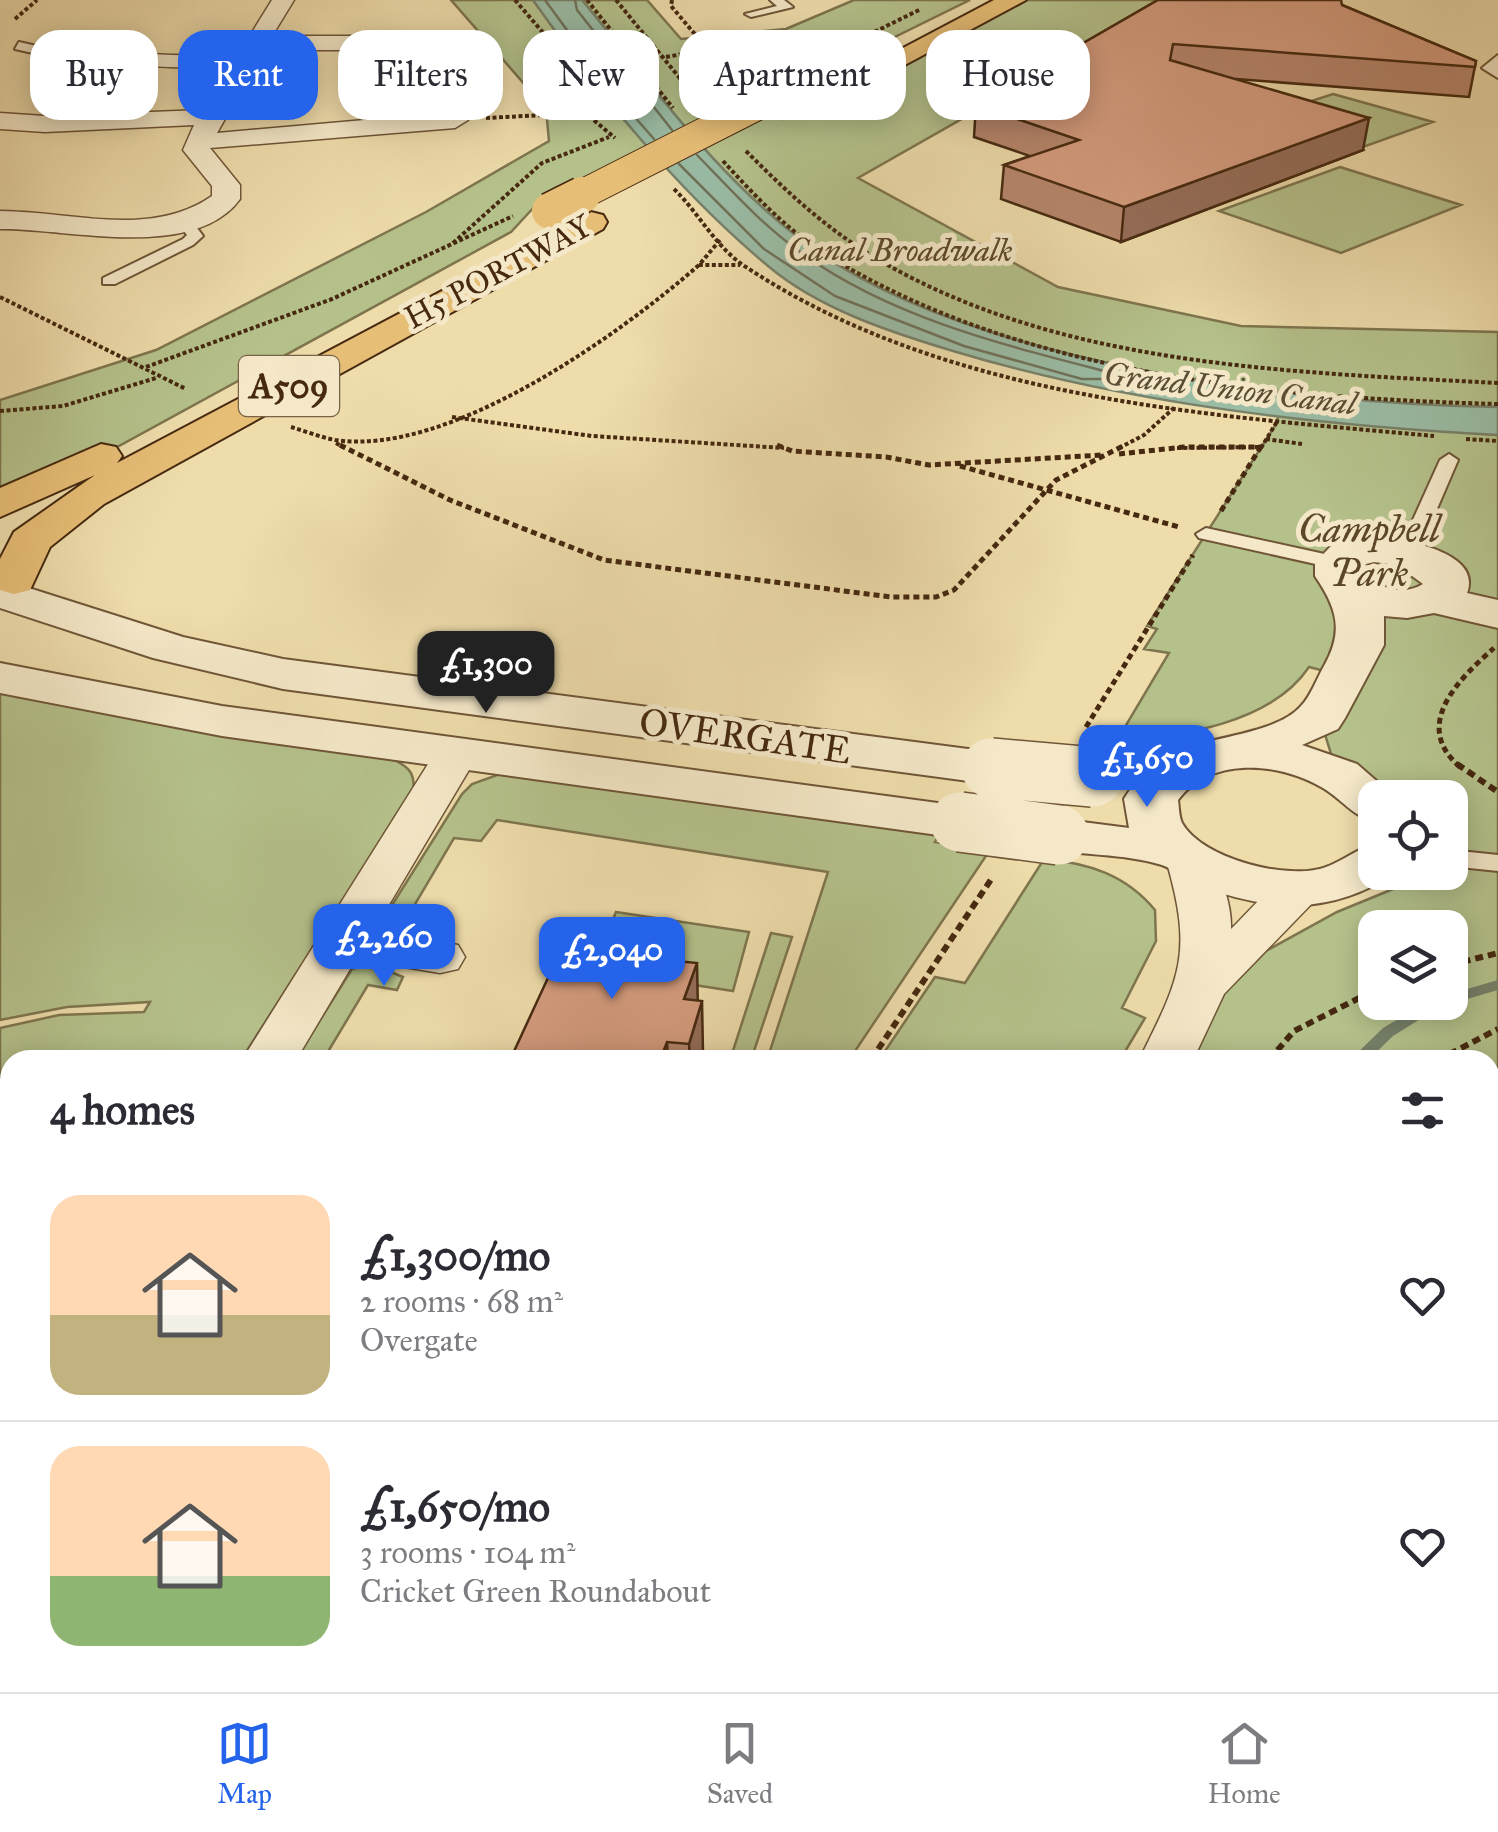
<!DOCTYPE html>
<meta charset="utf-8">
<style>
:root{--surface:#fff;--page:#f2f2f3;--text:#2b2b33;--muted:#7c7c81;--line:#e1e1e2;--accent:#2563eb}
body{margin:0;font-family:"IM FELL Great Primer",serif;background:var(--page);color:var(--text);height:100vh;display:flex;flex-direction:column;font-size:38px;white-space:nowrap}
*{box-sizing:border-box;margin:0}
p{font-size:32px;color:var(--muted)}
.icon{flex:none;width:55px;height:55px;fill:none;stroke:currentColor;stroke-width:2;stroke-linecap:round;stroke-linejoin:round}
.map{position:relative;flex:1;overflow:hidden}
.details{position:absolute;left:0px;top:1050px;width:1500px;height:642px;display:flex;flex-direction:column;background:var(--surface);border-radius:30px 30px 0 0;box-shadow:0 5px 25px #0003}
.details>*{flex:none}
.guide{position:absolute;left:30px;top:30px;width:1440px;height:90px;display:flex;gap:20px}
.fabs{position:absolute;left:1358px;top:780px;display:grid;gap:20px}
.fabs a{display:grid;place-items:center;width:110px;height:110px;border-radius:20px;background:var(--surface);box-shadow:0 5px 25px #0003;font-size:50px}
.price{position:absolute;translate:-50% -85px;padding:0 22px;border-radius:20px;background:var(--accent);color:#fff;font-size:32px;line-height:65px;filter:drop-shadow(0 2px 5px #0008)}
.price::after{content:'';position:absolute;left:50%;top:60px;width:30px;height:22px;margin-left:-15px;background:inherit;clip-path:polygon(0 0,100% 0,50% 100%)}
.price.current{background:#222;color:#fff}
ul{padding:0;list-style:none}
li{display:flex;align-items:center;gap:30px;height:250px;padding:0 50px}
li+li{border-top:2px solid var(--line)}
li span{display:grid;place-items:center;flex:none;width:280px;height:200px;border-radius:30px;color:#555}
li>.icon{margin-inline-start:auto}
span .icon{width:120px;height:120px;fill:#fffc;stroke-width:1}
li b{font-size:42px}
h2{display:flex;justify-content:space-between;align-items:center;height:120px;padding:0 50px;font-size:42px}
.chip{padding:0 35px;border-radius:30px;background:var(--surface);box-shadow:0 5px 25px #0003;font-size:35px;line-height:90px}
.chip.current{background:var(--accent);color:#fff}
.menu{display:flex;justify-content:space-around;align-items:center;height:140px;border-top:2px solid var(--line);background:var(--surface);font-size:28px;color:var(--muted)}
.menu a{display:grid;justify-items:center;gap:5px}
.menu .current{color:var(--accent)}
.map>svg:first-child{display:block}
</style>
<div class="map">
<svg width="1498" height="1692" viewBox="0 0 1498 1692">
<rect width="100%" height="100%" fill="#eedcab"/>
<filter id="stains"><feTurbulence type="fractalNoise" baseFrequency=".002" numOctaves="4"/><feColorMatrix values="0 0 0 0 .2 0 0 0 0 .09 0 0 0 0 .02 0 0 0 .5 -.17"/></filter>
<radialGradient id="worn" r=".72"><stop offset=".6" stop-color="#630" stop-opacity="0"/><stop offset="1" stop-color="#630" stop-opacity=".3"/></radialGradient>
<path fill="#b5c18b" stroke="#7e754e" stroke-width="2.5" fill-rule="evenodd" d="M451,0H533L603,96L648,147L536,205L511,232L53,482L0,494V400L156,350L426,212L549,141L546,109Z
M582,0H647L681,39L786,29L854,0H970L763,102L783,119L1013,0H1171L858,178L1058,287L1241,326L1498,332V407C1299,404 969,364 807,244C717,178 652,85 582,0Z
M1333,94L1433,122L1363,147L1262,117Z
M1340,167L1461,205L1341,253L1219,211Z
M1277,414L1498,435V1692H865L870,1682H1490V1060H1166L1202,986L1337,912L1432,873L1450,872V798H1375L1332,757L1320,718L1344,676L1309,667C1271,724 1180,736 1116,742L1169,653L1144,649L1157,629L1147,626L1278,421ZM1375,928H1450V1002H1375Z
M0,690L391,758C407,766 416,772 413,791L241,1060H10V1299L0,1297V1028L59,1015L144,1012L150,1002L67,1007L0,1020Z
M500,774L941,831L935,842L990,850L849,1060H767L828,872L497,820L481,841L454,838L408,916L432,924L431,931C412,946 398,934 382,921L462,794L472,784Z
M1044,859C1089,863 1126,875 1155,910L1156,941L1122,1008L1145,1018L1120,1060H879L935,977L965,983Z
M616,912L749,932L733,991L593,969Z
M771,933L792,937L751,1060H730Z
M371,964L403,977L397,990L368,985L323,1060H295L352,969Z
M0,1381L10,1383V1682L384,1683L377,1692H0Z
M674,1683V1682L809,1683L804,1692H669Z"/>
<path fill="#9abca5" stroke="#788169" stroke-width="2.5" d="M533,0H582C652,85 717,178 807,244C968,364 1299,404 1498,407V435C1315,425 1129,404 953,351C890,332 819,309 768,266C677,190 601,96 533,0Z"/>
<g fill="none" stroke-linecap="round" stroke-linejoin="round">
<path stroke="#70725a" stroke-width="2.5" d="M545,0L611,90L654,139
M575,0L577,10L672,130
M679,164L764,249L835,296L964,346L1082,379H1111L1108,372C1004,345 892,318 803,254C763,226 731,190 697,155"/>
<path fill="#788169" fill-rule="evenodd" d="M1498,980V990L1450,1004L1446,1003L1393,1036L1368,1060H1350L1383,1028L1427,1002H1450V994Z
M1267,1682H1288L1291,1692H1269Z"/>
<defs>
<path id="service" d="M770,0H784L793,7L751,17L745,14L777,6Z
M19,42L59,51L61,54L55,58L15,49Z
M1498,55V78L1482,68Z
M181,220H191L203,236L193,245L115,284H103V278L183,239L187,235L178,223Z
M1449,454L1458,460L1418,553L1408,559L1401,557L1398,553L1440,460Z
M1206,528L1338,557L1348,563L1338,569L1199,538L1196,534Z
M1450,850L1498,855V871L1450,866Z
M569,1682H608L604,1692H565Z"/>
<path id="minor" d="M272,0H294L272,36H375L387,43L375,50H264L217,133L455,112L468,120L455,128L210,148L240,185V199C194,262 66,228 0,229V211C71,211 150,239 212,196V186L183,150L194,125L45,132L0,129V113L45,116L203,110L229,69C204,69 52,63 43,54C66,31 122,51 150,54C179,56 209,55 238,55Z
M457,740L473,744L479,753L374,930L458,945L465,957L458,969L440,973L356,959L296,1060H242L435,753L441,744Z
M1191,848L1208,853C1221,872 1232,906 1231,929C1257,904 1280,868 1319,878L1326,889L1224,994L1193,1060H1139C1180,978 1193,954 1167,863L1174,853Z
M0,1324L10,1325V1375L0,1374Z
M833,1682H906L902,1692H828Z"/>
<path id="tertiary" d="M1374,536C1401,539 1483,551 1467,593L1498,600V628L1434,613L1407,618L1384,616V645L1345,718L1338,729L1302,745L1357,764L1396,798H1375V822C1352,816 1343,800 1323,788C1279,762 1211,756 1178,800C1179,807 1179,817 1182,823C1202,859 1289,881 1326,867C1343,861 1356,849 1375,844V872L1395,873C1330,916 1267,912 1196,884C1184,879 1174,869 1162,865C1124,853 1079,856 1040,847L1032,835L1040,823L1059,819L1129,828L1124,799C1133,785 1144,767 1159,758C1194,737 1274,737 1301,706C1311,696 1317,678 1324,666C1344,631 1337,608 1315,576V563L1330,547ZM1374,562L1397,565L1423,584C1402,597 1379,587 1361,573L1362,565Z
M13,583L183,637L283,659L991,752L1009,757L1017,768L1009,779L991,784L283,689L153,658L0,608V586Z
M0,663L222,706L960,806L979,811L987,822L979,833L960,838L222,736L0,693Z"/>
<path id="primary" d="M994,0H1026L819,111L809,114L795,105Z
M591,212L603,215L607,222L603,229L104,504L50,547L30,590L14,594L0,590V559L14,532L95,475L0,517V488L101,444L116,447L122,456L117,463Z"/>
</defs>
<use href="#service" stroke="#705637" stroke-width="4"/>
<use href="#minor" stroke="#705637" stroke-width="3"/>
<use href="#tertiary" stroke="#705637" stroke-width="4"/>
<use href="#primary" stroke="#462910" stroke-width="4"/>
<path stroke="#462910" stroke-width="4" stroke-dasharray="4 2.5" stroke-linecap="butt" d="M515,0L576,71V95L583,111L615,138
M587,0L673,108
M616,0L696,98
M672,0L671,6L699,39L712,45
M15,19L37,0
M792,44L812,52L810,63
M666,57L716,48L861,35
M793,72L921,9
M486,118L583,113
M746,151C784,189 822,225 869,254C1053,367 1288,372 1498,383
M723,161C755,196 789,232 830,257C1025,376 1275,398 1498,404
M674,189C699,213 716,248 746,267C946,399 1203,415 1434,436
M720,240L699,265H740
M453,243L542,163L609,137
M0,297L186,389
M146,367L332,299L513,216
M0,411L63,406L156,378
M452,417L592,436L784,448
M291,427C305,431 320,437 335,440C448,457 618,336 699,265
M1266,439L1302,444
M1466,439L1498,441
M336,443L345,448
M1119,448L1144,435L1175,407
M1177,448L1261,447
M1261,448L1278,420"/>
<path stroke="#462910" stroke-width="5" stroke-dasharray="6 4" stroke-linecap="butt" d="M340,445L450,500L604,560L891,597H936L954,590L1056,480L1125,445
M777,445L792,451L886,457L929,465L1102,455
M1119,454L1184,447H1261
M960,466L1179,527
M1221,511L1262,445
M1086,727L1193,555
M1460,767C1411,725 1459,679 1494,648"/>
<path stroke="#462910" stroke-width="6" stroke-dasharray="8 5" stroke-linecap="butt" d="M1457,764L1498,792
M1450,965L1498,953
M871,1060L992,878
M1269,1060L1294,1031L1375,990
M1438,1060L1498,1029"/>
<path stroke="#462910" stroke-width="9" stroke-dasharray="10 6" stroke-linecap="butt" d="M1355,1682L1358,1692
M462,1692L468,1682
M1004,1692L1008,1682"/>
<use href="#service" fill="#f4e8c8" fill-rule="evenodd"/>
<use href="#minor" fill="#f4e8c8" fill-rule="evenodd"/>
<use href="#tertiary" fill="#f4e8c8" fill-rule="evenodd"/>
<use href="#primary" fill="#e7be76" fill-rule="evenodd"/>
<defs>
<path id="tertiary-bridge" d="M991,768L1093,777
M960,822L1059,835"/>
<path id="primary-bridge-far1" d="M577,197L772,98"/>
<path id="primary-bridge" d="M550,211L582,195"/>
</defs>
<use href="#tertiary-bridge" stroke="#705637" stroke-width="62" stroke-linecap="butt"/>
<use href="#primary-bridge-far1" stroke="#462910" stroke-width="31" stroke-linecap="butt"/>
<use href="#primary-bridge" stroke="#462910" stroke-width="39" stroke-linecap="butt"/>
<use href="#tertiary-bridge" stroke="#f4e8c8" stroke-width="59"/>
<use href="#primary-bridge-far1" stroke="#e7be76" stroke-width="29"/>
<use href="#primary-bridge" stroke="#e7be76" stroke-width="36"/>
</g>
<path fill="#b7866d" stroke="#462910" stroke-width="2.5" d="M1158,0L1342,5L1476,61L1469,97L1236,79L1363,150L1121,242L1001,199L1004,165L1030,156L974,137L976,105Z
M682,944L683,961L697,1001L703,1052L701,1060H510Z"/>
<path fill="#956d59" stroke="#462910" stroke-width="2.5" d="M1369,118L1363,150L1121,242L1124,207Z
M682,944L684,994L676,961Z
M697,963L698,1013L684,999Z
M702,1001L703,1052L701,1060H690L689,1044Z
M667,1042L668,1060H660Z"/>
<path fill="#d59c7f" stroke="#462910" stroke-width="2.5" d="M1158,0H1341L1342,5L1476,61L1475,67L1173,44L1170,60L1369,118L1124,207L1004,165L1079,140L976,105Z
M593,931L682,944L676,961L697,963L684,999L702,1001L689,1044L667,1042L660,1060H510L565,941L587,944Z"/>
<g text-anchor="middle" dominant-baseline="central" stroke-width="10" stroke-linejoin="round" paint-order="stroke">
<g font-size="32" font-style="italic" fill="#5c4729" stroke="#f4e8c8">
<text x="900" y="250">Canal Broadwalk</text>
</g>
<g font-size="32" fill="#462910" stroke="#f4e8c8">
<text transform="translate(498 272) rotate(-28)">H5 PORTWAY</text>
</g>
<g font-size="32" font-style="italic" fill="#5b4e35" stroke="#f4e8c8">
<text transform="translate(1230 389) rotate(7)">Grand Union Canal</text>
</g>
<rect fill="#f4e8c8" stroke="#7a6247" stroke-width="2.5" x="239" y="356" width="100" height="60" rx="8"/>
<g font-size="35" font-weight="bold" fill="#462910">
<text x="289" y="386">A509</text>
</g>
<g font-size="38" font-style="italic" fill="#5c4729" stroke="#f4e8c8">
<text x="1369" y="529">Campbell<tspan x="1369" dy="44">Park</tspan></text>
</g>
<g font-size="38" fill="#462910" stroke="#f4e8c8">
<text transform="translate(745 736) rotate(8)">OVERGATE</text>
</g>
</g>
<rect width="100%" height="100%" filter="url(#stains)"/>
<rect width="100%" height="100%" fill="url(#worn)"/>
</svg>
<div class="fabs">
<a><svg class="icon" aria-label="locate" viewBox="0 0 24 24"><circle cx="12" cy="12" r="6"/><path d="M12 2v4M12 18v4M2 12h4M18 12h4"/></svg></a>
<a><svg class="icon" aria-label="layers" viewBox="0 0 24 24"><path d="M12 4l9 5-9 5-9-5zM3 14l9 5 9-5"/></svg></a>
</div>
<b class="price current" style="left:486px;top:716px">£1,300</b>
<b class="price" style="left:1147px;top:810px">£1,650</b>
<b class="price" style="left:384px;top:989px">£2,260</b>
<b class="price" style="left:612px;top:1002px">£2,040</b>
<div class="guide">
<a class="chip">Buy</a>
<a class="chip current">Rent</a>
<a class="chip">Filters</a>
<a class="chip">New</a>
<a class="chip">Apartment</a>
<a class="chip">House</a>
</div>
<section class="details">
<h2>4 homes<svg class="icon" aria-label="filters" viewBox="0 0 24 24"><path d="M4 7h16M4 17h16"/><circle cx="9" cy="7" r="2"/><circle cx="15" cy="17" r="2"/></svg></h2>
<ul>
<li><span style="background:linear-gradient(#ffd9b3 60%,#c2b280 0)"><svg class="icon" aria-label="home" viewBox="0 0 24 24"><path d="M3 11l9-7 9 7M6 9v11h12V9"/></svg></span><div><b>£1,300/mo</b><p>2 rooms · 68 m²</p><p>Overgate</p></div><svg class="icon" aria-label="heart" viewBox="0 0 24 24"><path d="M12 20l-8-8c-3-5 5-10 8-4 3-6 11-1 8 4z"/></svg></li>
<li><span style="background:linear-gradient(#ffd9b3 65%,#8fb573 0)"><svg class="icon" aria-label="home" viewBox="0 0 24 24"><path d="M3 11l9-7 9 7M6 9v11h12V9"/></svg></span><div><b>£1,650/mo</b><p>3 rooms · 104 m²</p><p>Cricket Green Roundabout</p></div><svg class="icon" aria-label="heart" viewBox="0 0 24 24"><path d="M12 20l-8-8c-3-5 5-10 8-4 3-6 11-1 8 4z"/></svg></li>
</ul>
</section>
</div>
<nav class="menu">
<a class="current"><svg class="icon" aria-label="map" viewBox="0 0 24 24"><path d="M3 6l6-2 6 2 6-2v14l-6 2-6-2-6 2zM9 4v14M15 6v14"/></svg>Map</a>
<a><svg class="icon" aria-label="saved" viewBox="0 0 24 24"><path d="M7 4h10v16l-5-4-5 4z"/></svg>Saved</a>
<a><svg class="icon" aria-label="home" viewBox="0 0 24 24"><path d="M3 11l9-7 9 7M6 9v11h12V9"/></svg>Home</a>
</nav>
